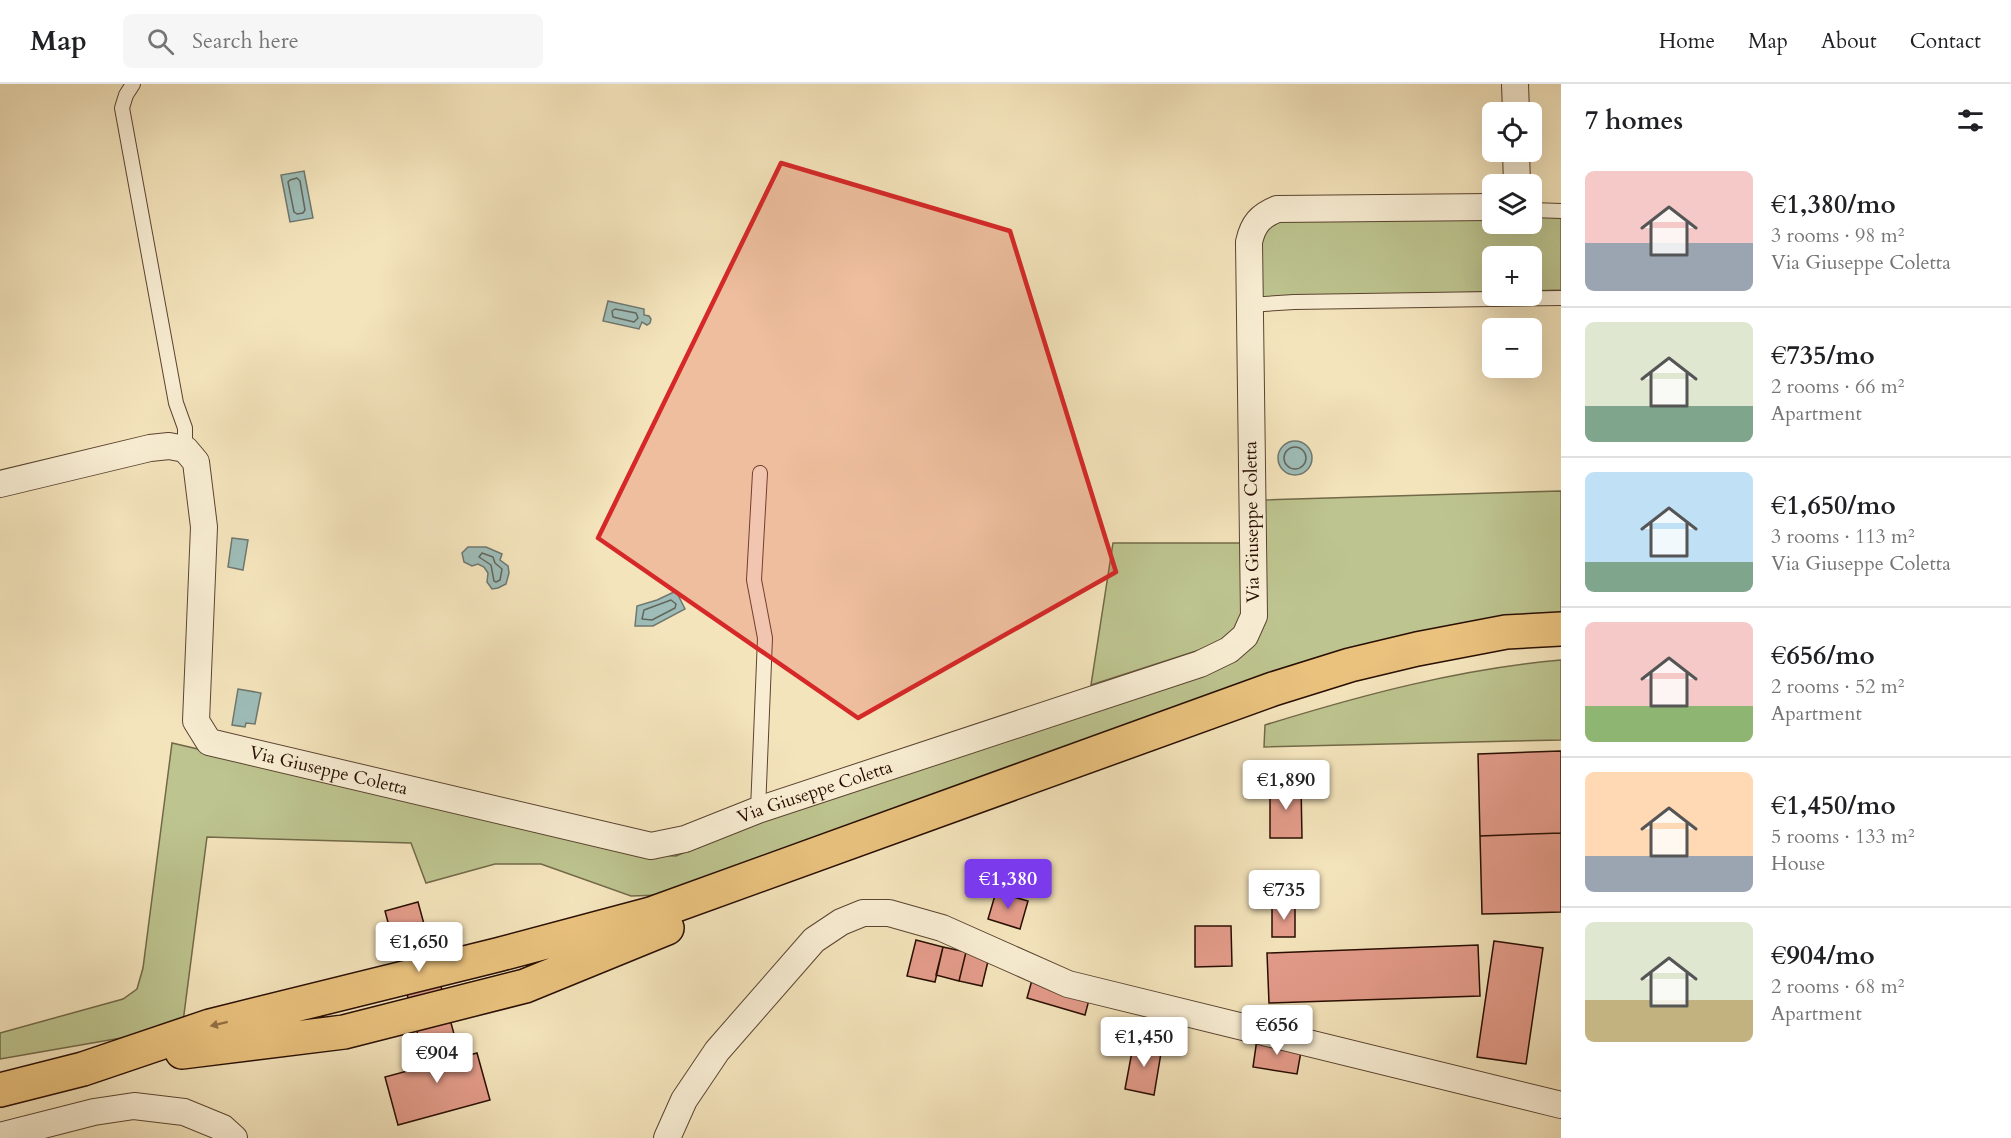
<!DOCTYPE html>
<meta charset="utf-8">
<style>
:root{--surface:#fff;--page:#f6f6f6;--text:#202124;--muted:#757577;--line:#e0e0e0;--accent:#7c3aed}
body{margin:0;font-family:Cardo,serif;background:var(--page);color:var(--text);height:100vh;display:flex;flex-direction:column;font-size:22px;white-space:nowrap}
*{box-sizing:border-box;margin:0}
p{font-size:20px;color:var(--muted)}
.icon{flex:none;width:33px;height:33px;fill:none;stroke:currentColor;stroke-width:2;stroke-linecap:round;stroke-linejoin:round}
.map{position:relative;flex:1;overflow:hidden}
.panel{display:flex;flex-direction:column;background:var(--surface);width:450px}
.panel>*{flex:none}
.buttons{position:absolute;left:1482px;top:18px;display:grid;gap:12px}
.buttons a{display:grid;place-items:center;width:60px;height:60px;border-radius:9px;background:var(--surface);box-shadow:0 6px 24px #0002;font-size:30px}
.price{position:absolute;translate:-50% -51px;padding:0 14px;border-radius:6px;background:#fff;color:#222;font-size:20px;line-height:39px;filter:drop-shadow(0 2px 3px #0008)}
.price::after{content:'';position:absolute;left:50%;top:36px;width:18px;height:14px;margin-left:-9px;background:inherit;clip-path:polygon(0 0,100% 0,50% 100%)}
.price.active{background:var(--accent);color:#fff}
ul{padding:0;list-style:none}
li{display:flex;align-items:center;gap:18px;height:150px;padding:0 24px}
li+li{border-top:2px solid var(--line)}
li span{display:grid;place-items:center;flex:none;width:168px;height:120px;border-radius:9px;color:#555}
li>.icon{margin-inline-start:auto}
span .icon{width:72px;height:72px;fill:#fffc;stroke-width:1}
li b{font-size:26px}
h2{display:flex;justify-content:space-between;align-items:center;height:72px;padding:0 24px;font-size:26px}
header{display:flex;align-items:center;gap:36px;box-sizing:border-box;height:84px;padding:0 30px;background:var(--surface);border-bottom:2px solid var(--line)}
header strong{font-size:28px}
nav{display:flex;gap:33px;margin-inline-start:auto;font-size:21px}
.search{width:420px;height:54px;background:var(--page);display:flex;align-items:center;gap:15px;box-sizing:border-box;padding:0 21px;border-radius:9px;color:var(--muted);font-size:22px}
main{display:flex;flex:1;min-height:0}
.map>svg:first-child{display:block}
</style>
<header>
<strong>Map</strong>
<div class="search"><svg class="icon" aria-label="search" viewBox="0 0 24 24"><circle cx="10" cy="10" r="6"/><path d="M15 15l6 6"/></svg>Search here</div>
<nav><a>Home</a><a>Map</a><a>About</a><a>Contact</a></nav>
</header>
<main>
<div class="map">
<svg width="1561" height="1054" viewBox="0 0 1561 1054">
<rect width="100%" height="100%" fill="#f4e4bc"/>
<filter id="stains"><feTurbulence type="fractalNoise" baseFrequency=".00333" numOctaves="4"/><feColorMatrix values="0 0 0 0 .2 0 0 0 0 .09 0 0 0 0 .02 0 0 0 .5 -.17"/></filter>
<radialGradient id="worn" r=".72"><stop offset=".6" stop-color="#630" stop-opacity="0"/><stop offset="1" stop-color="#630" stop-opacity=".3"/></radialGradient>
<path fill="#bdc48f" stroke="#726948" stroke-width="1.5" d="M1561,132V206L1532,207V172H1492V208L1260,213V159L1266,143L1289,133H1492V140H1532V133Z
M1561,407V532L662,811L631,812L541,780H495L426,799L411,759L207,753L183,938L121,954L0,975V949L123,915L137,905L143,884L172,659L651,771L676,772L754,739L1243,566L1260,416Z
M1113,459H1245V517L1238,541L1218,560L1091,601Z
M1561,576V656L1264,663L1265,641C1362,611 1459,585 1561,576Z"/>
<path fill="#9ebdb8" stroke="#6f776f" stroke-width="1.5" d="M304,87L313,134L290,138L281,91Z
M608,217L644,225V231L649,232L651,235L650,239L647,241L642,238L639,245L603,237Z
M1278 374a17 17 0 1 1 34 0a17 17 0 1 1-34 0Z
M232,454L248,456L243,486L228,483Z
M468,463H486L502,470L500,476L508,482L509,489L506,500L498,504L492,505L487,498L488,489L484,483L478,480L472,482L464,478L462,469Z
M676,507L685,525L653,542H635L637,522L657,516Z
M238,605L261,609L255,640L246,639L245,643L232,641Z"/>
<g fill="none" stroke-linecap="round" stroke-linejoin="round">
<path stroke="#63665d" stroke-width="1.5" d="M297,94L300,97L305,126L303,129L297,130L294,128L288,98L290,96Z
M615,225L636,229L638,234L634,238L613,233L612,227Z
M1284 374a11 11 0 1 1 22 0a11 11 0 1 1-22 0Z
M482,469L493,473L495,479L502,485L500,496L496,498L494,497L491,481L479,473Z
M671,516L676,520L675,524L652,536L642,535L644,526Z"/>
</g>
<path fill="#e49c8b" stroke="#280e02" stroke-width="1.5" d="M1561,667V749L1480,752L1478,670Z
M1270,700H1301L1302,754H1270Z
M1561,749V828L1482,830L1480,752Z
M996,808L1028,817L1020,845L988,835Z
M418,818L454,950L420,959L385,827Z
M1295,820V853H1272V821Z
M1195,842H1231L1232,882L1195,883Z
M916,856L943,863L935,898L907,892Z
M1494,857L1543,864L1526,980L1477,973Z
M1478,861L1480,912L1269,919L1267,869Z
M943,863L966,868L959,897L936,891Z
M966,868L989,873L982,902L959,897Z
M1032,896L1090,912L1085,931L1027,914Z
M448,952L455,975L477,969L490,1016L398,1041L385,993L426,982L420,959Z
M1257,955L1302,962L1297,990L1253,983Z
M1134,957L1162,963L1154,1011L1125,1005Z"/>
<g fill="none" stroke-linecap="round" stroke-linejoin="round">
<defs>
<path id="lane" d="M133,0L126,11L122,24L176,319L185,344V365
M1532,126L1561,127
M1249,221L1294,218L1561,214
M758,726L765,554L754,496L760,389"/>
<g id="street">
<path d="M1515,0L1516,28"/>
<path d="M1516,68L1517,100"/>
<path id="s1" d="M0,400L150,364L169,362L185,365L196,378L204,443L196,637L209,658L651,762L685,755L758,726L1200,580L1229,566L1245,552L1254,532L1249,158C1253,140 1260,132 1277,125L1492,123"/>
<path d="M0,1052L94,1028L134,1022L184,1028L223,1044L234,1054"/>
<path d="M667,1054L684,1016L717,967L814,856L841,838L863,829H889L942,844L1068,900L1561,1021"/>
</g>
<path id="highway" d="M182,968L344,948L525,902L667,844
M0,1006L83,985L210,942L497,871L651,830L1273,605L1350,581L1417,565L1506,548L1561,545"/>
</defs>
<use href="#lane" stroke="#5b4430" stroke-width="16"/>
<use href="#street" stroke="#5b4430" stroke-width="28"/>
<use href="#highway" stroke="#280e02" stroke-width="36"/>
<use href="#lane" stroke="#f8edd3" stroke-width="14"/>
<use href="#street" stroke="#f8edd3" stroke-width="26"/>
<use href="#highway" stroke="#eac27e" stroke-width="33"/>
</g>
<defs><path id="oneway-solid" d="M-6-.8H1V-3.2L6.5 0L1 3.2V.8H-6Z" transform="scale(1.5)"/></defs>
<use fill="#937146" href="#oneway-solid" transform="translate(219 940) rotate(166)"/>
<path fill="#d62828" fill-opacity="0.2" stroke="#d62828" stroke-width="4.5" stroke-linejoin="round" d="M781,79L1010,147L1116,488L858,634L598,454Z"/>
<g text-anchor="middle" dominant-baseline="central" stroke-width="4.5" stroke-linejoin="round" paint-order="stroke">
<g font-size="18" fill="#280e02" stroke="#f8edd3">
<text transform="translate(1252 438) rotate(-91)">Via Giuseppe Coletta</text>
<text stroke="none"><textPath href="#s1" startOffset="614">Via Giuseppe Coletta</textPath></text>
<text stroke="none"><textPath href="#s1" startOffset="1118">Via Giuseppe Coletta</textPath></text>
</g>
</g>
<rect width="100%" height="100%" filter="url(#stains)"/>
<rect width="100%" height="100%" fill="url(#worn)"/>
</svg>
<div class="buttons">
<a><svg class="icon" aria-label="locate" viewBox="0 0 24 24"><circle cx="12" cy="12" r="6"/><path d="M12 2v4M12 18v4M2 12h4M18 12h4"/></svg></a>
<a><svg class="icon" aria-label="layers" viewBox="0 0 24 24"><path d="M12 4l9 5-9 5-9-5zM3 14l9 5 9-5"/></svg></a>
<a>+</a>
<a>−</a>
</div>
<b class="price" style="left:1286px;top:727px">€1,890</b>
<b class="price active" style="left:1008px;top:826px">€1,380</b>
<b class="price" style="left:1284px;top:837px">€735</b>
<b class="price" style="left:419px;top:889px">€1,650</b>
<b class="price" style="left:1277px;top:972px">€656</b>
<b class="price" style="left:1144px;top:984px">€1,450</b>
<b class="price" style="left:437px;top:1000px">€904</b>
</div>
<section class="panel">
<h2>7 homes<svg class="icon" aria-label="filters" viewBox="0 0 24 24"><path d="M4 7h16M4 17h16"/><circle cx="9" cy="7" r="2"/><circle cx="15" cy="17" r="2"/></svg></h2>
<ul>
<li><span style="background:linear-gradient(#f6c9c9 60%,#9aa5b1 0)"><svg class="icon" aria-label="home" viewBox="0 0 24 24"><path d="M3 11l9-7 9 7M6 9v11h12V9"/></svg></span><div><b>€1,380/mo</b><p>3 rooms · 98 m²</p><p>Via Giuseppe Coletta</p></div></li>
<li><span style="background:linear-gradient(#dfe7d0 70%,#7fa58c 0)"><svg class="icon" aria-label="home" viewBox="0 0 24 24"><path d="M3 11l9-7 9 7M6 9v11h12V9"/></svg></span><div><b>€735/mo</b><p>2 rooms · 66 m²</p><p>Apartment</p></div></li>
<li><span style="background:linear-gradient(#bfe0f5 75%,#7fa58c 0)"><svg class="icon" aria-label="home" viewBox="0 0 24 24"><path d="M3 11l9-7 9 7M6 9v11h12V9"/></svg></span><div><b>€1,650/mo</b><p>3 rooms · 113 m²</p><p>Via Giuseppe Coletta</p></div></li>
<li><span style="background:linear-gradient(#f6c9c9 70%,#8fb573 0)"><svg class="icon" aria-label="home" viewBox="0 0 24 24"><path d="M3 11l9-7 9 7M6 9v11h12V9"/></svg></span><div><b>€656/mo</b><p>2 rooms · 52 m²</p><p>Apartment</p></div></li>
<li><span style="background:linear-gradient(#ffd9b3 70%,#9aa5b1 0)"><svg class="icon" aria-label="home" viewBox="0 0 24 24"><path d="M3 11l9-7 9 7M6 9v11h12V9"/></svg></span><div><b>€1,450/mo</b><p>5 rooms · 133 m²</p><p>House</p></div></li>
<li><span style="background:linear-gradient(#dfe7d0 65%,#c2b280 0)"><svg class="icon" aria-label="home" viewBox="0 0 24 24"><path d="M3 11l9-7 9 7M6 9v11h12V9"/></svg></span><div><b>€904/mo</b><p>2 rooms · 68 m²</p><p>Apartment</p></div></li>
</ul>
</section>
</main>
